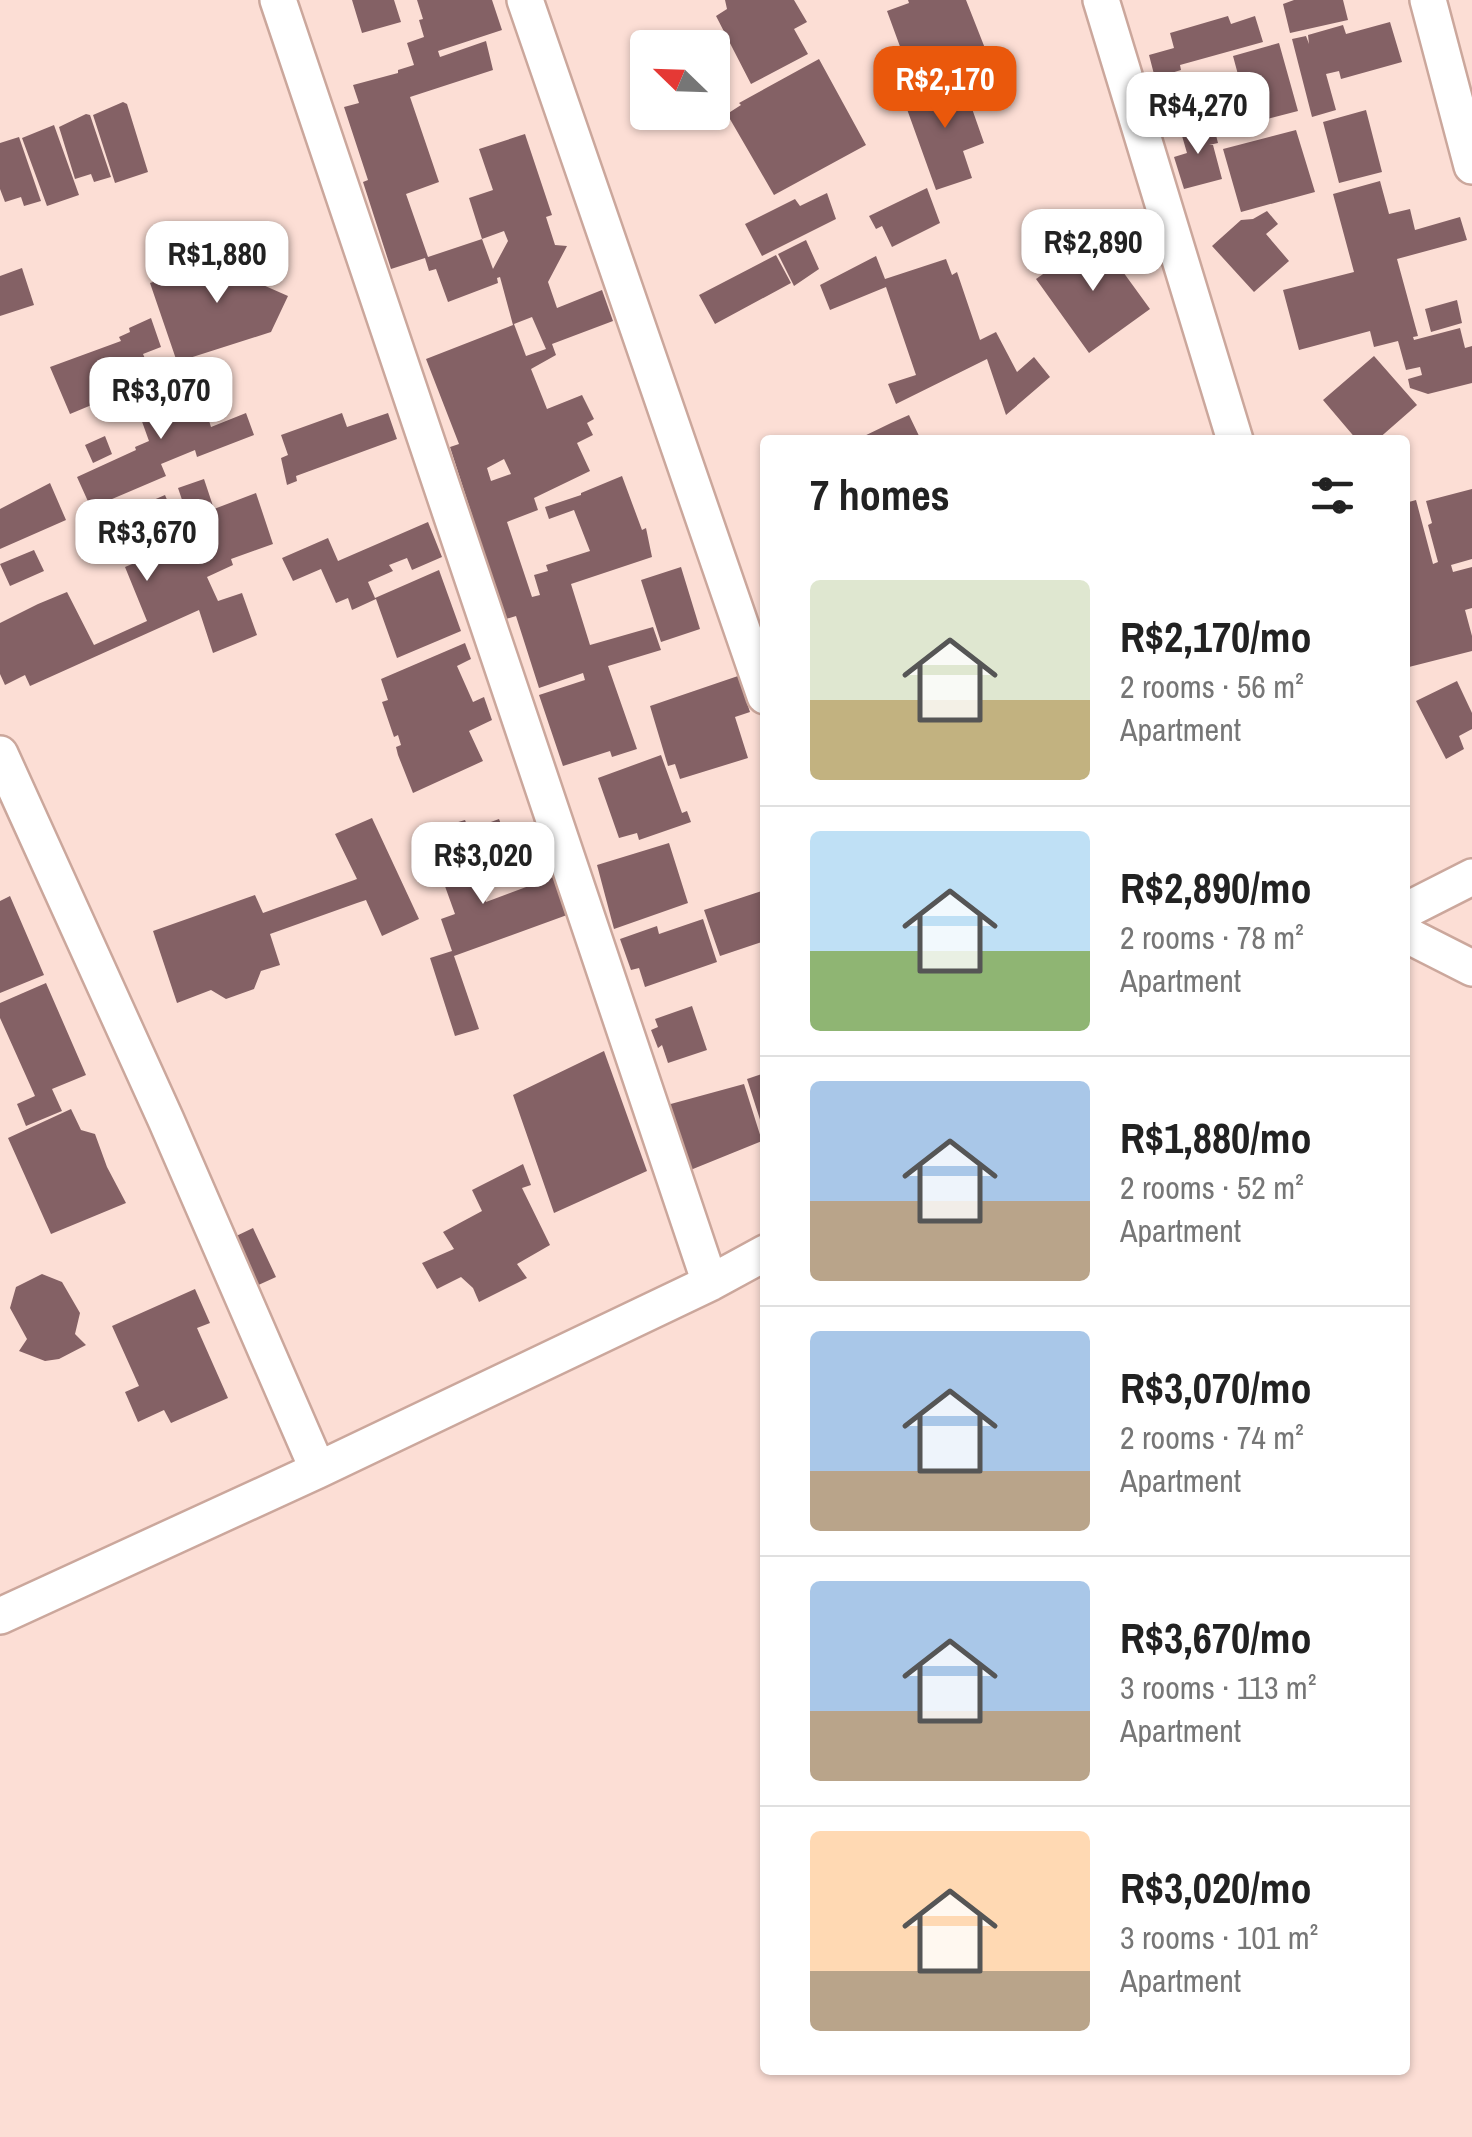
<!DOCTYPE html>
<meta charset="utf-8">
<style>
:root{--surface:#fff;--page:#f2f2f2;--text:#222;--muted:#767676;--line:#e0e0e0;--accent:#ea580c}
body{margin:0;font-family:"Archivo Narrow",sans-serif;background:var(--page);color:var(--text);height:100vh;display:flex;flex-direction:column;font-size:38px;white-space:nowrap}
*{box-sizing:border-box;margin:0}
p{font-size:32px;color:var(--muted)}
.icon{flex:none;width:55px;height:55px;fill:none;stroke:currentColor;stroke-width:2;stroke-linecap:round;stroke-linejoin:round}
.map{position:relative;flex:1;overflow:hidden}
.details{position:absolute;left:760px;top:435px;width:650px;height:1640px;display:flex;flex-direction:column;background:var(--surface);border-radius:10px;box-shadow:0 2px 8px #0004}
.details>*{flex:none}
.needle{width:65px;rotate:293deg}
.controls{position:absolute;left:630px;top:30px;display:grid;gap:20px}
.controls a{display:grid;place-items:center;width:100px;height:100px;border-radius:10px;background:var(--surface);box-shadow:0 2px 8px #0004;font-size:50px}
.price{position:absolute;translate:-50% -85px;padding:0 22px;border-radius:20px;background:#fff;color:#222;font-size:32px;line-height:65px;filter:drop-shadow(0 2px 5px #0008)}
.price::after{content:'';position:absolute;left:50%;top:60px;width:30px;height:22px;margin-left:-15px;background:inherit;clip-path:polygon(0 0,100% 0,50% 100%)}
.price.selected{background:var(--accent);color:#fff}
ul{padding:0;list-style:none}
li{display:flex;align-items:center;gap:30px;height:250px;padding:0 50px}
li+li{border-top:2px solid var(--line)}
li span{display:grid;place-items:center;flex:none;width:280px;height:200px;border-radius:10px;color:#555}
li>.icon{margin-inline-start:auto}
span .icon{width:120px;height:120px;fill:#fffc;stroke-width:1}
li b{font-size:42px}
h2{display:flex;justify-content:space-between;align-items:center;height:120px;padding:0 50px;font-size:42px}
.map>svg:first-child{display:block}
</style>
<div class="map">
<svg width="1472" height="2137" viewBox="0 0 1472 2137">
<rect width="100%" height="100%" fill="#fcded5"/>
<path fill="#846165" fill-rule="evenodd" d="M352,0H394L401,22L362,33Z
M417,0H492L502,30L438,51L440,57L486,41L493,70L410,97L439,182L406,194L428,257L482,239L469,198L493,190L479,149L525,134L552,215L546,217L555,245L567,246L548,282L557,308L602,290L613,321L552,344L556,355L531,369L547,409L582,395L594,419L587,423L593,435L577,443L590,471L534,498L538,510L507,522L532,597L540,595L534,575L548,571L546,565L590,551L574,510L549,519L545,507L581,495V493L622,476L642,530L646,528L652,557L571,584L590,645L653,627L661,650L608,666L637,749L612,757L610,751L563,766L539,695L585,680L583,673L539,688L516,616L506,619L502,608L450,447L459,444L426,359L513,325L500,277L497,278L498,283L448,302L436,269L429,271L425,258L391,269L363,182L368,180L344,107L359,103L353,85L398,73V70L414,65L407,43L424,37L419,20L423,19ZM504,231L508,241L493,269L482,239ZM532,317L546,349L526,356L514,324ZM504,459L511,474L491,481L487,468Z
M725,0H794L807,22L794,29L808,54L751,84L716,16L727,9Z
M908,0H966L990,61L895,94L882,59L902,52L887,11L909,3Z
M1294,0H1343L1348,20L1290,33L1283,4Z
M1228,16L1231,24L1255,16L1263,42L1180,65L1181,70L1155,78L1149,55L1174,48L1170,33Z
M1390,22L1402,62L1341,79L1339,71L1326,74L1336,110L1312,117L1292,39L1306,36L1309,44L1308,35L1343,25L1346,34Z
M1279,43L1298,111L1251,123L1233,56Z
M819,59L866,145L774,195L727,114L741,105L739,103Z
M961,77L984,143L963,151L972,178L936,190L903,98Z
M123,102L127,104L148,172L115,183L93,115Z
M1366,110L1382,172L1339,183L1323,122Z
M86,114L90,115L111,177L94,182L91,174L75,179L59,127Z
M1203,123L1206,134L1215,131L1218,143L1209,145H1213L1222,179L1184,189L1174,157L1187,153L1180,129Z
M54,125L79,195L47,206L22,138Z
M1296,130L1315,192L1241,212L1223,149Z
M19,137L41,201L24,206L21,197L5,202L0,189V143Z
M1380,181L1389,214L1410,209L1415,230L1460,217L1467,240L1397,259L1418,336L1413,337L1414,340L1460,328L1465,348L1472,346V383L1428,394L1410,388L1408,379L1422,375L1420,367L1406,370L1398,341L1374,347L1370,331L1299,350L1283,290L1354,272L1333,194Z
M927,188L940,223L892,247L882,226L876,229L869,216Z
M827,193L836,219L762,256L745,224L795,199L800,206Z
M1267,211L1278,224L1266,234L1289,261L1254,292L1212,246L1241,220L1253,219Z
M1097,236L1150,309L1089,353L1036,279Z
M806,240L819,269L794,286L778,254Z
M252,250L263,285L288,296L271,332L177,362L150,283Z
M776,255L791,283L715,324L699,295Z
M876,256L885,279L946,259L952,275L957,272L980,340L996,332L1017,372L1034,357L1050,377L1006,415L987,359L896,404L888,384L916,375L886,287L830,310L820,285Z
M22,268L34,305L0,316V276Z
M1457,300L1462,323L1431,332L1425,309Z
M151,318L161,347L143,354L154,379L70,414L50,367L121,341L119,337L130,332L129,328Z
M1374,356L1417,405L1377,440H1357L1323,400Z
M170,374L182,412L204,405L211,427L246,413L254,435L197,457L195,450L161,464L166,476L91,508L77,477L136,450L135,447L149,441L131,391Z
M342,413L347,427L388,413L397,439L296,476L297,481L287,485L281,458L288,455L281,435Z
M909,415L921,440H856L891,423Z
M105,436L112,454L93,463L85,445Z
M204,479L214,509L256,493L273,544L231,559L233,565L207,577L218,601L242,593L257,635L213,653L199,610L30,686L25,675L5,685L0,674V623L38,604L67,592L94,645L147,621L125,567L170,548L165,538L101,563L86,529L165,495L185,542L195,538L178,488Z
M50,483L66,520L0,549V509Z
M1472,489V559L1451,565L1453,572L1472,567V608L1465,610L1472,636V651L1405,668V503L1416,500L1433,564L1438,562L1428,525L1432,523L1426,501Z
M428,522L442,557L412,570L407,558L389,565L393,571L368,582L375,598L439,570L461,631L397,658L376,599L352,610L348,598L336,603L321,569L293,581L282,558L328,538L338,561Z
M34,550L44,571L10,586L0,564Z
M681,567L700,629L661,642L641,580Z
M465,643L471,659L457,666L473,702L484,697L492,720L469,731L483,761L413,793L398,755L396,747L401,745L398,735L394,737L382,702L388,700L381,679Z
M738,676L750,712L735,717L748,758L680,779L675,764L668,766L650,706Z
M1457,681L1472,713V729L1459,736L1464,749L1446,759L1416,701Z
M661,755L682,813L687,811L691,822L639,840L637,833L619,838L598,778Z
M372,818L419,919L382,936L366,900L357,903L270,934L280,965L261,971L254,989L226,999L211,990L177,1003L153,931L255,895L263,913L357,879L335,834Z
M499,819L520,873L481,888L486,902L553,877L567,915L454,956L479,1029L455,1036L430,958L452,951L441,919L455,914L429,842L459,832L455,823L465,820L469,830Z
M669,843L688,903L614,929L597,865Z
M765,890V941L720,956L704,910Z
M10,896L44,975L0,993V901Z
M703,919L717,962L645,987L639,968L631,970L620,939L657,926L659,934Z
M46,983L86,1075L52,1089L62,1111L26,1126L17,1104L35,1096L0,1018V1003Z
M692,1006L707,1050L668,1063L662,1045L658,1048L651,1030L658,1027L655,1019Z
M604,1051L647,1171L554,1213L513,1095Z
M765,1073V1131L764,1132L747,1079Z
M744,1084L762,1141L688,1171L667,1105Z
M71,1109L81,1130L95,1134L107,1167L126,1203L51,1234L8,1138Z
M523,1164L531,1185L522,1188L550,1245L517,1264L527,1278L479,1302L473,1288L461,1277L437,1289L422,1263L454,1249L443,1232L482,1211L472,1190Z
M253,1228L276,1277L254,1287L232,1238Z
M42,1274L62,1282L80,1313L75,1334L86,1345L59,1359L45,1361L19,1351L27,1339L10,1308L16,1287Z
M195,1289L210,1323L197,1328L228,1398L171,1423L164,1410L138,1422L125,1392L139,1386L112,1326Z"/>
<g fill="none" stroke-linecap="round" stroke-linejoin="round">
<defs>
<path id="minor" d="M278,0L710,1283
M525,0L765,696
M1101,0L1235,440
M1428,0L1472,166
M0,754L166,1120L318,1470
M1405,911L1472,877
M1405,934L1472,968
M0,1616L318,1470L710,1283L765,1253"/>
</defs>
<use href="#minor" stroke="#cba79c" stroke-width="40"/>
<use href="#minor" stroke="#fff" stroke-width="35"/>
</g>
</svg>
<div class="controls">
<a><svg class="needle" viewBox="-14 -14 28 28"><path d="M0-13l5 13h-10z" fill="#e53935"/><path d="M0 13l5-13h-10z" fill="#767676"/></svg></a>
</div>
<b class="price selected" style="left:945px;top:131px">R$2,170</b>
<b class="price" style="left:1198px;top:157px">R$4,270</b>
<b class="price" style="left:1093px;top:294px">R$2,890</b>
<b class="price" style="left:217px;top:306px">R$1,880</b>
<b class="price" style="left:161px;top:442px">R$3,070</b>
<b class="price" style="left:147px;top:584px">R$3,670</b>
<b class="price" style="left:483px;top:907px">R$3,020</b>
<section class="details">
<h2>7 homes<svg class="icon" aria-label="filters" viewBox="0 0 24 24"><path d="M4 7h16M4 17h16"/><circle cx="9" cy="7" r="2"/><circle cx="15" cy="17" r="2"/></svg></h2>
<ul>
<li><span style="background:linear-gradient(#dfe7d0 60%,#c2b280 0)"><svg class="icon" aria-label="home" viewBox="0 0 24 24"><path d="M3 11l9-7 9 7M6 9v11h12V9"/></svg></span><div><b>R$2,170/mo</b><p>2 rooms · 56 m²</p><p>Apartment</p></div></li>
<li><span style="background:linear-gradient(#bfe0f5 60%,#8fb573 0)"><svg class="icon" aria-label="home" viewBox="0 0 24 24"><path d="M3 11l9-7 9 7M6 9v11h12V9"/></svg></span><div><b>R$2,890/mo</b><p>2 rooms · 78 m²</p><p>Apartment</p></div></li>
<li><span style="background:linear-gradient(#a9c7e8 60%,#b9a48a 0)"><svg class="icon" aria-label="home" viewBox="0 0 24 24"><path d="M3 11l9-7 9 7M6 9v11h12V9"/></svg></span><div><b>R$1,880/mo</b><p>2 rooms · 52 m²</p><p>Apartment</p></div></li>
<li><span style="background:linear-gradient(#a9c7e8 70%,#b9a48a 0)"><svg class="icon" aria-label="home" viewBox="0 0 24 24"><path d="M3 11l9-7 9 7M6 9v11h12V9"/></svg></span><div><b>R$3,070/mo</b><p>2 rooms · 74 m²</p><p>Apartment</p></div></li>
<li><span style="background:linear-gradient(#a9c7e8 65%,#b9a48a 0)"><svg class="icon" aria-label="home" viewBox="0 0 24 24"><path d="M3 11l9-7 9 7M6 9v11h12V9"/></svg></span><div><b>R$3,670/mo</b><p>3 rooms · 113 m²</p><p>Apartment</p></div></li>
<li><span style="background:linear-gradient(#ffd9b3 70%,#b9a48a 0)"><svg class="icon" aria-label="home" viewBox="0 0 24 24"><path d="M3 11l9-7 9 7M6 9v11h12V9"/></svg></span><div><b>R$3,020/mo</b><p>3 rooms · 101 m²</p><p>Apartment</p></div></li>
</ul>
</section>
</div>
